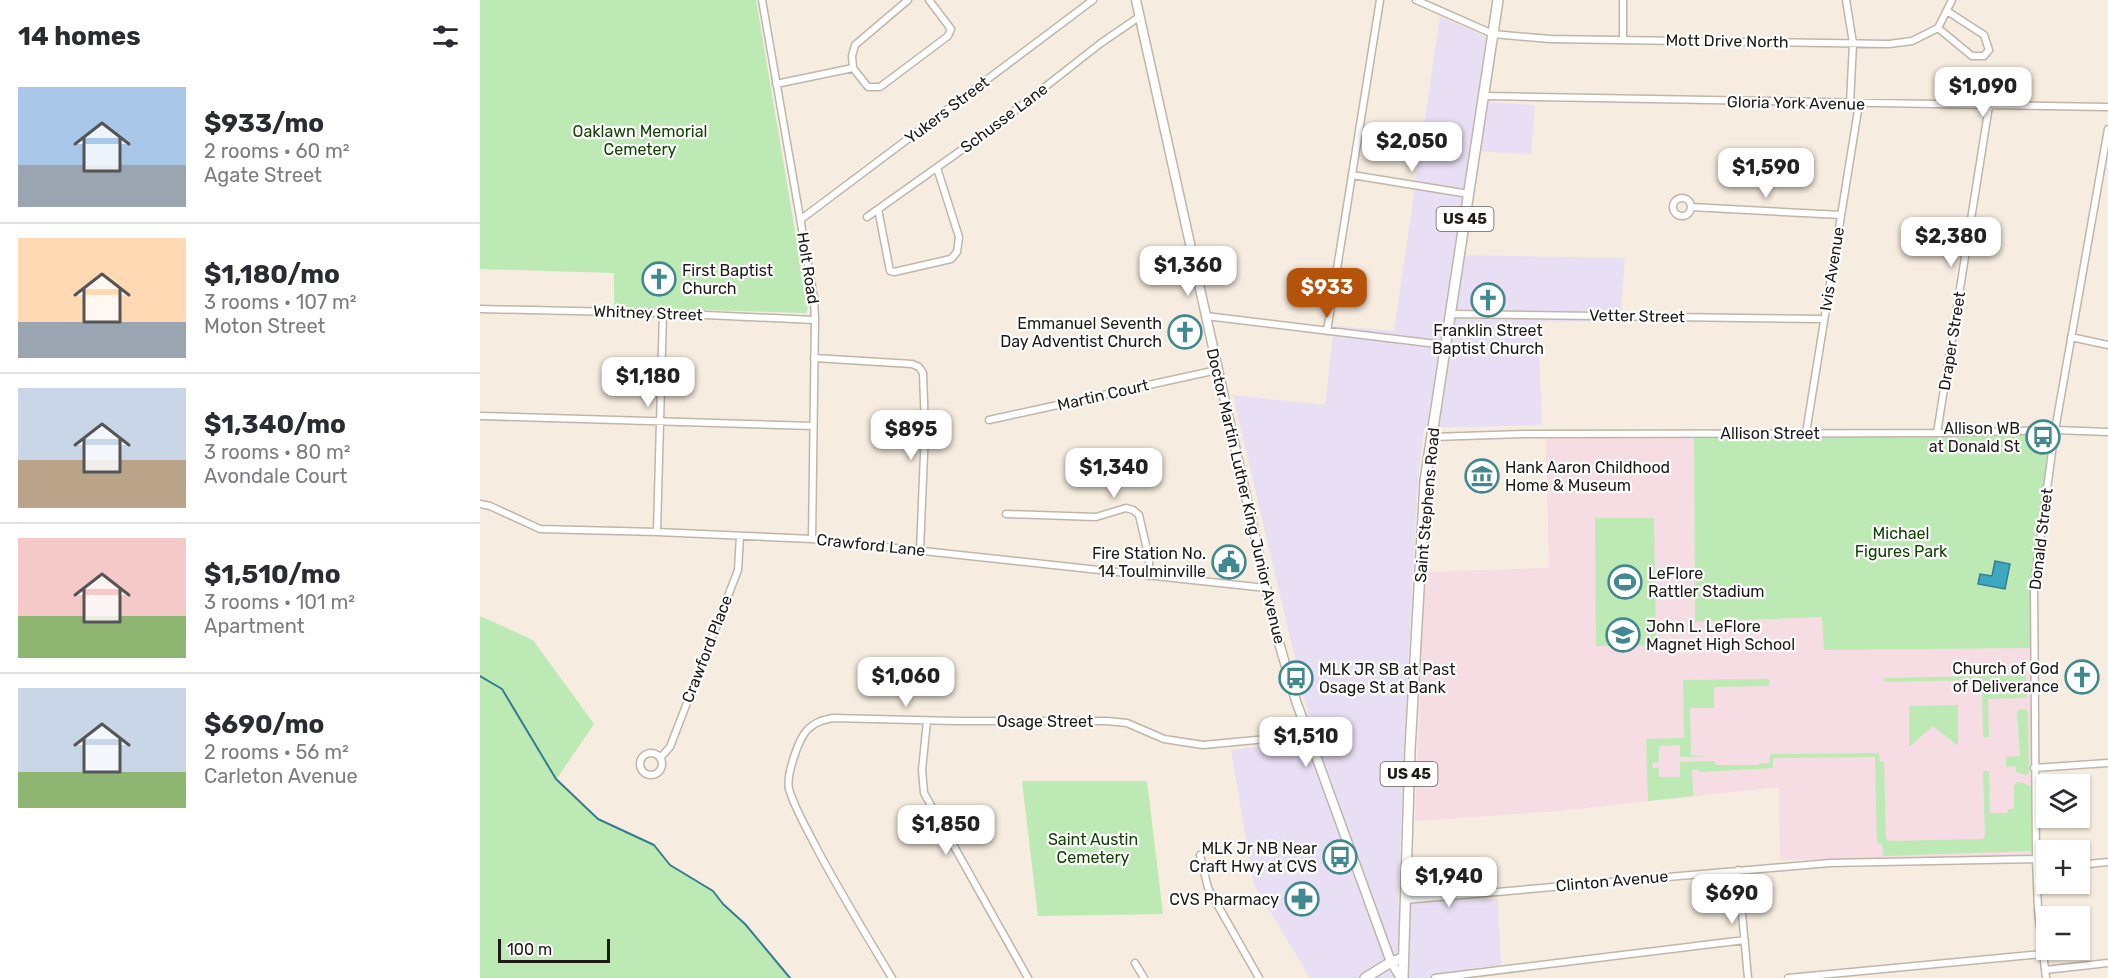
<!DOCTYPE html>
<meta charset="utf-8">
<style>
:root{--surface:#fff;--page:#f7f7f7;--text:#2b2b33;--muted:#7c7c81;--line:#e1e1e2;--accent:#b45309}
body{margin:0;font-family:Rubik,sans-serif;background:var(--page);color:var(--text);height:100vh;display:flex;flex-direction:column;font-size:22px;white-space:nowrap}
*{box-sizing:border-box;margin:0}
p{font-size:20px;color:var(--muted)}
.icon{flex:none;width:33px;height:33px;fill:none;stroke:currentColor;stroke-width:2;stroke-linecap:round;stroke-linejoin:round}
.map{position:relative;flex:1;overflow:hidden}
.drawer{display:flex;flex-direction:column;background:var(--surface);width:480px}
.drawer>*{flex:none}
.tools{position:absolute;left:1556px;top:774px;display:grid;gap:12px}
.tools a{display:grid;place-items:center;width:54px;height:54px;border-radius:0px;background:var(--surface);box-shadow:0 2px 4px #0004;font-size:30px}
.scale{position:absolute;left:18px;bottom:15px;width:112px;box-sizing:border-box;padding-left:6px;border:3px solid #1e1a16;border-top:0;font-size:16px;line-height:21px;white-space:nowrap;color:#1e1a16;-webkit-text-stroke:4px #fff;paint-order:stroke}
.price{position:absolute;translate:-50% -51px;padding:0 14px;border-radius:12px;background:#fff;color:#222;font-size:20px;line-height:39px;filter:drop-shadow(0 2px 3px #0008)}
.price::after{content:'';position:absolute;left:50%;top:36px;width:18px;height:14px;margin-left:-9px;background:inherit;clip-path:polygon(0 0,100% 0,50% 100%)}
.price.on{background:var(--accent);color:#fff}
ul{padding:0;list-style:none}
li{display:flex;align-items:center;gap:18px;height:150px;padding:0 18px}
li+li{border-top:2px solid var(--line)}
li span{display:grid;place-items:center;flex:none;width:168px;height:120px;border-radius:0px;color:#555}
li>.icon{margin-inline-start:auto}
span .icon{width:72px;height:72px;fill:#fffc;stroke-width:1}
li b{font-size:26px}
h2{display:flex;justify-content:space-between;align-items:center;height:72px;padding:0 18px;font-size:26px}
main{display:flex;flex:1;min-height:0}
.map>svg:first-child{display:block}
</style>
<main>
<section class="drawer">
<h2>14 homes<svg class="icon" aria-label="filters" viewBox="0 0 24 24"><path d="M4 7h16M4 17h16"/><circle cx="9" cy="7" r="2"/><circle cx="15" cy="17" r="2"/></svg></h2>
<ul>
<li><span style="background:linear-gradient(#a9c7e8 65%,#9aa5b1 0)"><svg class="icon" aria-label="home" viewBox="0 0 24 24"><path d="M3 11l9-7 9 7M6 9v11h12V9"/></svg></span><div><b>$933/mo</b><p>2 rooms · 60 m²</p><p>Agate Street</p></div></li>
<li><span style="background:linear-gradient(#ffd9b3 70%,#9aa5b1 0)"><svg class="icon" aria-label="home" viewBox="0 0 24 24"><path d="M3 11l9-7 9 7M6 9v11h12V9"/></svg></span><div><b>$1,180/mo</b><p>3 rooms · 107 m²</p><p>Moton Street</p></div></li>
<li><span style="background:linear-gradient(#c9d6e8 60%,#b9a48a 0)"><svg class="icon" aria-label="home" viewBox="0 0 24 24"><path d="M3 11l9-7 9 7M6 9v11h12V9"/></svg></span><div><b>$1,340/mo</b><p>3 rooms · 80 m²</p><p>Avondale Court</p></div></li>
<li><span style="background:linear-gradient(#f6c9c9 65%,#8fb573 0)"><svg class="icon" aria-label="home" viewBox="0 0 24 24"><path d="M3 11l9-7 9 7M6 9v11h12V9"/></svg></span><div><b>$1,510/mo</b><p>3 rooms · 101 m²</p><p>Apartment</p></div></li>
<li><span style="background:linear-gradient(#c9d6e8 70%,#8fb573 0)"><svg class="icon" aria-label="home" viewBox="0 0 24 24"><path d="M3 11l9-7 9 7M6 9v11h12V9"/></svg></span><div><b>$690/mo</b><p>2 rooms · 56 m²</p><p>Carleton Avenue</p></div></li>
</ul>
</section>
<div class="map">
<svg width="1628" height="978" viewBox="0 0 1628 978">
<rect width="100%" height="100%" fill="#f6ecdf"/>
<path fill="#e9dff4" d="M960,16L1006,37L997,101L1055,105L1051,154L990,151L975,255L1145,258L1140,321L1058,322L1062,425L944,428L937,491L924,754L918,903L1018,899L1021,966L990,968L992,978H830L774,885L751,750L834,739L753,395L845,405L854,326L914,331Z"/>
<path fill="#f6dce3" d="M1066,436H1214L1215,622L1343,617L1345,650L1551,648L1554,856L1300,860L1299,787L1077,811L935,821L945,572L1069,568Z"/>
<path fill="#bdeab4" d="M0,0H276L328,308L326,313L134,307V273L0,269Z
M1573,433L1552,584L1551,648L1344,650L1342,617L1215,622L1214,436Z
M1115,518H1174L1176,645L1116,646Z
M0,616L53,640L114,724L76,780L118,819L174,845L190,865L233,891L243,904L265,924L310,978H0Z
M1546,675L1547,698L1508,699L1509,737H1503L1502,683L1498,680L1405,682L1404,678Z
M1289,679V686L1234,687V708H1210L1211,756L1234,757H1200V745L1179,746V762L1172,763L1173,768H1179V777H1200V762L1235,761V765H1279V763H1290V754L1399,753L1400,762H1404L1406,838L1409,841L1502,839L1505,836L1503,771H1509L1510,813H1527L1528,809H1534V786L1536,782L1544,783L1551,787V851L1403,856L1402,844L1397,843L1395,757L1293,758V768L1220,772L1218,770H1212L1213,796L1168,801L1166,739L1204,738L1203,680Z
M1478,705V746L1453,726L1429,747V706Z
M1540,709L1547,710L1548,713L1549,774L1545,775L1536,772V766L1526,767V757L1540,756L1537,712Z
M542,781H667L683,914L558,916Z"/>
<path fill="#3fa8c1" stroke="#357d8e" stroke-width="1.5" d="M1515,561L1530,564L1525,589L1498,584L1500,574L1512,576Z"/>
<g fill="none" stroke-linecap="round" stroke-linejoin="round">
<path stroke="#357d8e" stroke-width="2" d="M0,676L22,689L76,779L118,819L174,845L190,865L233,891L243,904L265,924L310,978"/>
<defs>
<path id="minor" d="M282,0L334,298L335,320L332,539
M936,0L1013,34L1070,39L1409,44L1432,41L1458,28L1472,0
M1143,0V39
M1366,0L1373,43L1370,104
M1458,28L1492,56H1504L1509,50L1504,35L1467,11
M373,68L388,87H400L468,36L471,29L449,0
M296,84L373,68L372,56L375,45L428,0
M1004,96L1628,107
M872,175L989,194
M1193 207a9 9 0 1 1 18 0a9 9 0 1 1-18 0Z
M1211,207L1361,215
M398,209L410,271L414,272L471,259L477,252L479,237L457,168
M387,217L514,127L621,43L659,17
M320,220L613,0
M0,309L183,313L335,320
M970,314L1344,319
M726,316L965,345
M847,331L900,0
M1591,337L1628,345
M334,358L432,364L439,367L443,373L445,430L440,550
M1,416L333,426
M509,420L737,370
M1326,433L1379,104
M1457,433L1509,106
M952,437L1044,434L1457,433L1575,430L1628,432
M0,504L10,506L60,529L177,532L332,539L786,588
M526,514L616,517L646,508L653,510L659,515L669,558V576
M177,532L183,313
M447,721L442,770L444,793L548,978
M160 764a11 11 0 1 1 22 0a11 11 0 1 1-22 0Z
M180,758L190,747L258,570L260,536
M1554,768L1628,763
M720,855L728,888L779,978
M1599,865L1628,862
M1258,870L1268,978
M924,900L1350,863L1556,859L1566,862
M655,963L664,978
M1565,970L1628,963
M412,978C386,935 360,892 336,847C327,829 315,809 309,789C306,776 318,739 328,729C335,722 343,720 353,718L475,721H627L647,723L684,739L723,745L828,735
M955,978L1265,940
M1308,978L1563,954
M1566,978L1558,910L1556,859L1554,584L1575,430L1628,129"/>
<path id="secondary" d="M656,0L797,636L816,701L911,962L921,978"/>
<path id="primary" d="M885,978L911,962L923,958
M923,978L930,750L945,481L1018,0"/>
</defs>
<use href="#minor" stroke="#bfb6a9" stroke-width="9"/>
<use href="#secondary" stroke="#bfb6a9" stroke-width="11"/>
<use href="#primary" stroke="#bfb6a9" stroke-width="12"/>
<use href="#minor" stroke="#fff" stroke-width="6"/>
<use href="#secondary" stroke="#fff" stroke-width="8"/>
<use href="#primary" stroke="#fff" stroke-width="9"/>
</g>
<defs>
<symbol id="church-ring" viewBox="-11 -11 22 22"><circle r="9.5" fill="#fff" stroke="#41888f" stroke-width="1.5"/><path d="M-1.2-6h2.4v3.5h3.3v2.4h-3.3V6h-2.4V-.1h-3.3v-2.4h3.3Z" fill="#41888f"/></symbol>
<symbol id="bus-ring" viewBox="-11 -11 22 22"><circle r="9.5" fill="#fff" stroke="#41888f" stroke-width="1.5"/><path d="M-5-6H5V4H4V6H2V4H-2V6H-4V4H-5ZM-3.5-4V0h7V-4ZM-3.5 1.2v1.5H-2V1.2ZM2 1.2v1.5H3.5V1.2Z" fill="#41888f"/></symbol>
<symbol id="museum-ring" viewBox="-11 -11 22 22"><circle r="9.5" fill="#fff" stroke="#41888f" stroke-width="1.5"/><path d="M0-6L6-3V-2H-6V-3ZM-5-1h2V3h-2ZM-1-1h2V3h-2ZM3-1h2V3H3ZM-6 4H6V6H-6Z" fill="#41888f"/></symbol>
<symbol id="civic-ring" viewBox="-11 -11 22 22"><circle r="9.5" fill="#fff" stroke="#41888f" stroke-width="1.5"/><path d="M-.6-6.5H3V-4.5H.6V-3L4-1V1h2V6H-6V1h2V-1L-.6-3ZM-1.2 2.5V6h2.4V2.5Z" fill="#41888f"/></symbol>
<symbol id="stadium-ring" viewBox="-11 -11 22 22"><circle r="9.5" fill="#fff" stroke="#41888f" stroke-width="1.5"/><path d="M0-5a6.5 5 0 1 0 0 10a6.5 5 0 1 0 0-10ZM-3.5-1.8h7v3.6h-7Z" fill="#41888f"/></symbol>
<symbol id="school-ring" viewBox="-11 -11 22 22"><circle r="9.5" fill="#fff" stroke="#41888f" stroke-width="1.5"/><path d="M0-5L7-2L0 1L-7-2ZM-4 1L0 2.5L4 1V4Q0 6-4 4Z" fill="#41888f"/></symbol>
<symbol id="pharmacy-ring" viewBox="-11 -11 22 22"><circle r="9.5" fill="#fff" stroke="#41888f" stroke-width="1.5"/><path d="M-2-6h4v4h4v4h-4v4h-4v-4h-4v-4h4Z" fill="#41888f"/></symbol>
</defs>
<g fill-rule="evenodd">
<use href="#church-ring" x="160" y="260" width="38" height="38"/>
<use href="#church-ring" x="989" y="281" width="38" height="38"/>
<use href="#church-ring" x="686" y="313" width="38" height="38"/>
<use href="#bus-ring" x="1544" y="418" width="38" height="38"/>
<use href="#museum-ring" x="983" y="457" width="38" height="38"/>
<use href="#civic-ring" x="730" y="543" width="38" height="38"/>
<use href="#stadium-ring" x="1126" y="563" width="38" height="38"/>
<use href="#school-ring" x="1124" y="616" width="38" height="38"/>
<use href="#church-ring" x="1583" y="658" width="38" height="38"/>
<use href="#bus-ring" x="797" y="659" width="38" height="38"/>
<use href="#bus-ring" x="841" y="838" width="38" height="38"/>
<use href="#pharmacy-ring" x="803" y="880" width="38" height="38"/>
</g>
<g text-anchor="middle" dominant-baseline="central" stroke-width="4.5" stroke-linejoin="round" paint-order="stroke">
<g fill="#fff" stroke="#625f5c" stroke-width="1.5">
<rect x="956.5" y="207" width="57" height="24" rx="4.5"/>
<rect x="900.5" y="762" width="57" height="24" rx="4.5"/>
</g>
<g font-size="15" font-weight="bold" fill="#1e1a16">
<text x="985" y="219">US 45</text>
<text x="929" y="774">US 45</text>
</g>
<g font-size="16" fill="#1e1a16" stroke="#fff">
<text transform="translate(1247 41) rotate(1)">Mott Drive North</text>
<text transform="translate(1316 103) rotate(1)">Gloria York Avenue</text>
<text transform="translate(467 110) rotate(-37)">Yukers Street</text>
<text transform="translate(524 118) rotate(-37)">Schusse Lane</text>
<text transform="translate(328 268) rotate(81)">Holt Road</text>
<text transform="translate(1352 269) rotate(-81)">Ivis Avenue</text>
<text transform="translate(168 313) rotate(2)">Whitney Street</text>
<text transform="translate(1157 316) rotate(1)">Vetter Street</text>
<text transform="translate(1472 341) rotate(-81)">Draper Street</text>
<text transform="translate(623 395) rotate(-13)">Martin Court</text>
<text x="1290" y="433">Allison Street</text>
<text transform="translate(766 496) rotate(77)">Doctor Martin Luther King Junior Avenue</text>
<text transform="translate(947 505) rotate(-85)">Saint Stephens Road</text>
<text transform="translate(1561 539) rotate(-83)">Donald Street</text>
<text transform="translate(391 545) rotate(6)">Crawford Lane</text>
<text transform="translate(227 649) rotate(-69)">Crawford Place</text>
<text x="565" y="721">Osage Street</text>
<text transform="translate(1132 881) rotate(-5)">Clinton Avenue</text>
</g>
<g font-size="16" fill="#104202" stroke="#fff">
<text x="160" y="131">Oaklawn Memorial<tspan x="160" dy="18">Cemetery</tspan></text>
<text x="1421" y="533">Michael<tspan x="1421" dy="18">Figures Park</tspan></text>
<text x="613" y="839">Saint Austin<tspan x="613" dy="18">Cemetery</tspan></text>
</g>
<g font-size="16" fill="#1e1a16" stroke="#fff" text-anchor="end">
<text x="202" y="270" text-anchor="start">First Baptist<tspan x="202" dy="18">Church</tspan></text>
<text x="682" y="323">Emmanuel Seventh<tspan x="682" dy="18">Day Adventist Church</tspan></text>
<text x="1008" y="330" text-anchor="middle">Franklin Street<tspan x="1008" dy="18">Baptist Church</tspan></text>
<text x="1540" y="428">Allison WB<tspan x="1540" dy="18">at Donald St</tspan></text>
<text x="1025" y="467" text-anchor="start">Hank Aaron Childhood<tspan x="1025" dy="18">Home &amp; Museum</tspan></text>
<text x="726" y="553">Fire Station No.<tspan x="726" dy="18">14 Toulminville</tspan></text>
<text x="1168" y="573" text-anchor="start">LeFlore<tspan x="1168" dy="18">Rattler Stadium</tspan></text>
<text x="1166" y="626" text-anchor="start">John L. LeFlore<tspan x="1166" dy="18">Magnet High School</tspan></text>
<text x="1579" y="668">Church of God<tspan x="1579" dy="18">of Deliverance</tspan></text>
<text x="839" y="669" text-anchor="start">MLK JR SB at Past<tspan x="839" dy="18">Osage St at Bank</tspan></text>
<text x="837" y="848">MLK Jr NB Near<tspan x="837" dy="18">Craft Hwy at CVS</tspan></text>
<text x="799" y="899">CVS Pharmacy</text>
</g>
</g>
</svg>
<div class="tools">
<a><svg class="icon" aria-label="layers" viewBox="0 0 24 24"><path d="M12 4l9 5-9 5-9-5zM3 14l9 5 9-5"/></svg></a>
<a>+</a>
<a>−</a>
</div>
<div class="scale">100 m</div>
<b class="price" style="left:1503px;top:118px">$1,090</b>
<b class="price" style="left:932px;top:173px">$2,050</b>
<b class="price" style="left:1286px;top:199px">$1,590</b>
<b class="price" style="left:1471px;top:268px">$2,380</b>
<b class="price" style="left:708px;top:297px">$1,360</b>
<b class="price on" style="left:847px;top:319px">$933</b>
<b class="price" style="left:168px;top:408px">$1,180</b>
<b class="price" style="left:431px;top:461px">$895</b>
<b class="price" style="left:634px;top:499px">$1,340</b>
<b class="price" style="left:426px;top:708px">$1,060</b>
<b class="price" style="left:826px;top:768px">$1,510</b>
<b class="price" style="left:466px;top:856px">$1,850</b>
<b class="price" style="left:969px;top:908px">$1,940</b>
<b class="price" style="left:1252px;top:925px">$690</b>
</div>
</main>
